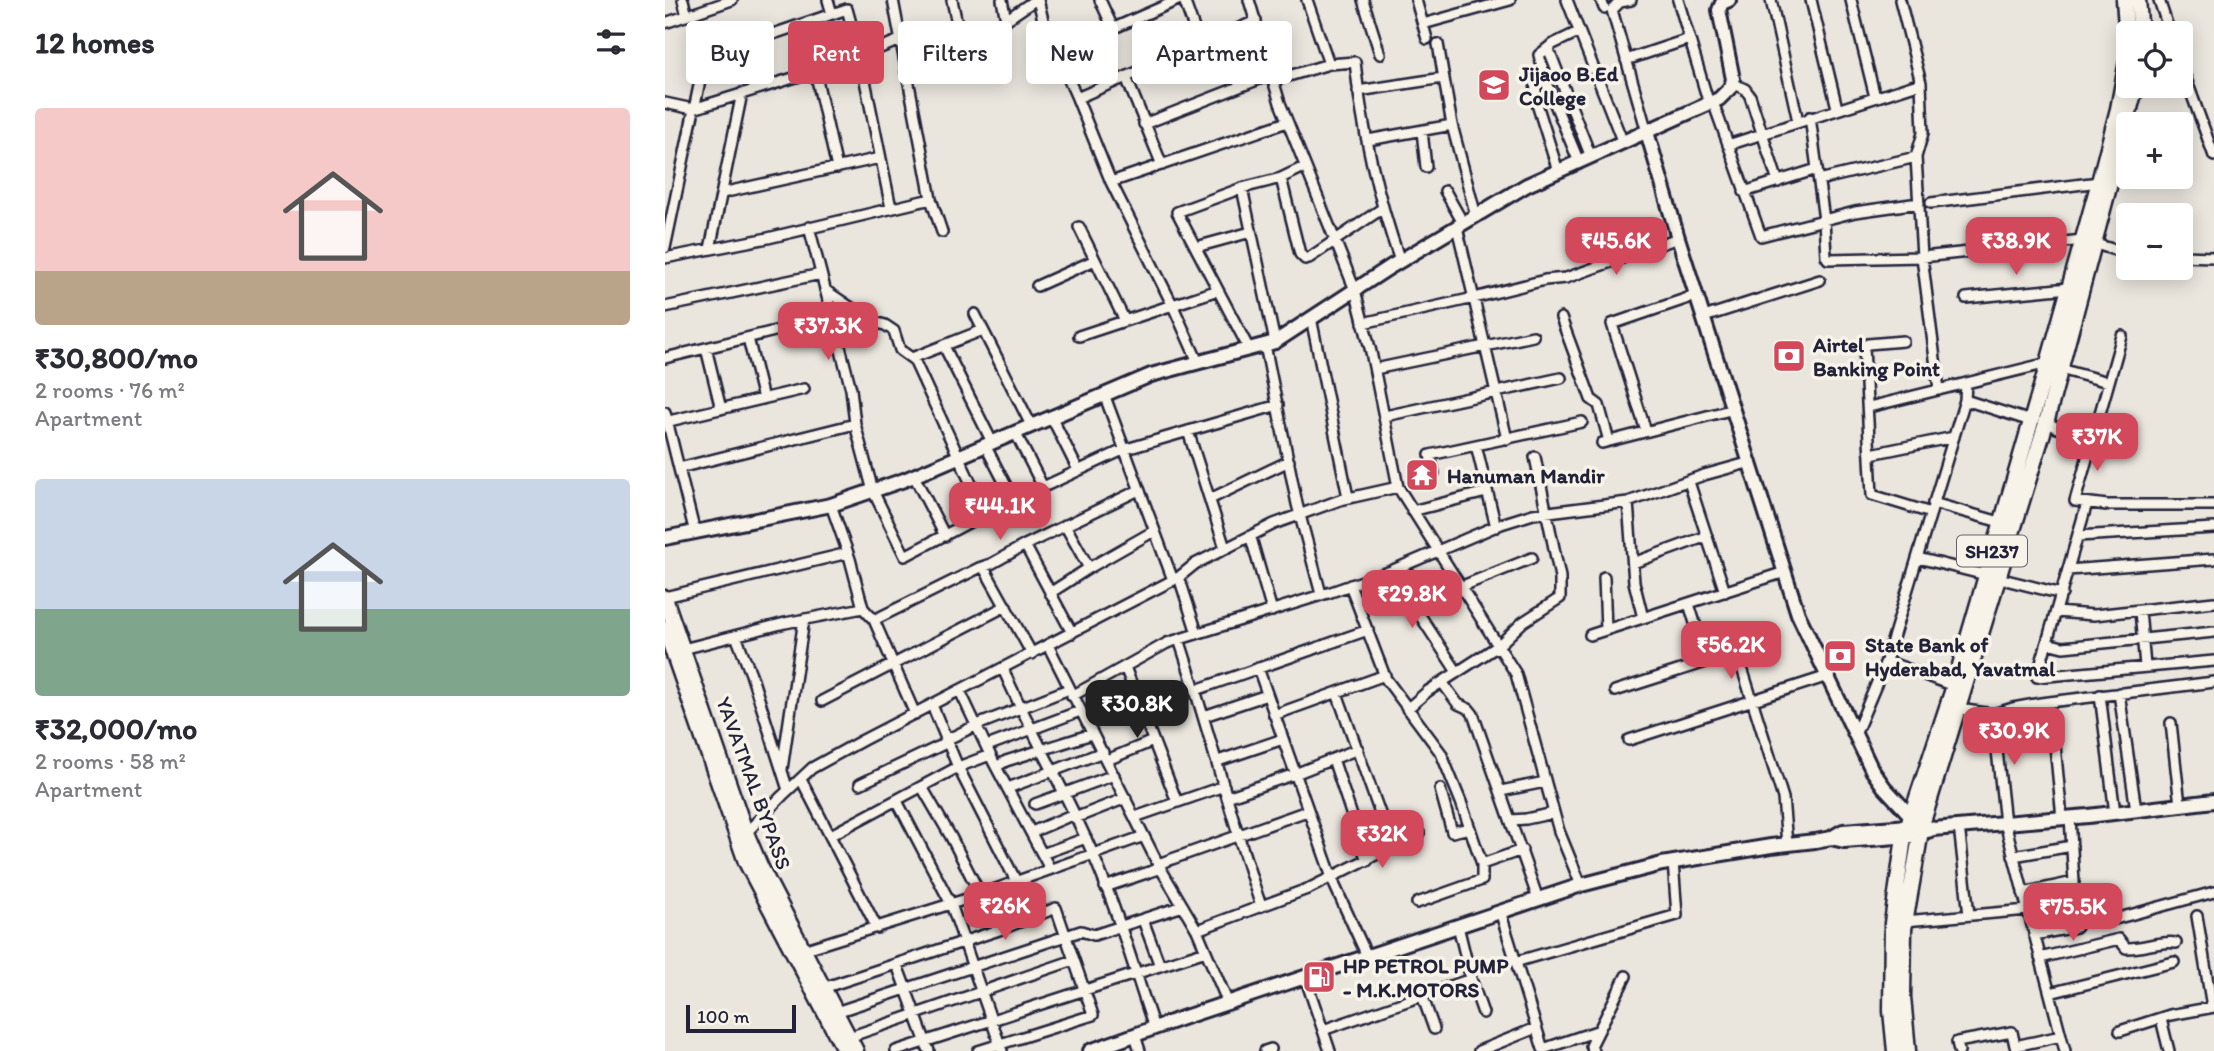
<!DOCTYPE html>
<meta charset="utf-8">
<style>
:root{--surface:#fff;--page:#f2f2f3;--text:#2b2b33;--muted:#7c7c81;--accent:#d1495b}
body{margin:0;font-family:Itim,sans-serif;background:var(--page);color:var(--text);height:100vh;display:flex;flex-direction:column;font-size:26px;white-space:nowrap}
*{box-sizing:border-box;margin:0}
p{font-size:23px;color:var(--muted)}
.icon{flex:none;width:38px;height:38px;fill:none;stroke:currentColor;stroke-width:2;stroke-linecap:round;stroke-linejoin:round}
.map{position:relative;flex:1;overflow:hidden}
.side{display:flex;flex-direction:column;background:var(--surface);width:665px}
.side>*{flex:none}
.guide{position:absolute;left:21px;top:21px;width:665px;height:63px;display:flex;gap:14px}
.tools{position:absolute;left:1451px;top:21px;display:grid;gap:14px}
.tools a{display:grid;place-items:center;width:77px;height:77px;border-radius:7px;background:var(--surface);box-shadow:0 4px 18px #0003;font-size:35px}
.scale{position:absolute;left:21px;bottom:18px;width:110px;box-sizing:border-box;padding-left:7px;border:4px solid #22223b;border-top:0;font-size:19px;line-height:24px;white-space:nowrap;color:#22223b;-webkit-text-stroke:5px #f7f3e8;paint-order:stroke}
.price{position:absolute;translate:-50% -60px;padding:0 16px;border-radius:14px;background:var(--accent);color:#fff;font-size:23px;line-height:46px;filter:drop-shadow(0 2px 4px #0008)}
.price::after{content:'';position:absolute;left:50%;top:42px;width:21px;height:16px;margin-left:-10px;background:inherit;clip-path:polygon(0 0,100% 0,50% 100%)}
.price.on{background:#222;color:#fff}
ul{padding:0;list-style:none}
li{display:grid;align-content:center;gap:14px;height:371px;padding:0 35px}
li span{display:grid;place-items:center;height:217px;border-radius:7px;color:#555}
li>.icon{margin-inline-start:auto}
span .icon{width:126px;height:126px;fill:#fffc;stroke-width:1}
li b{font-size:30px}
h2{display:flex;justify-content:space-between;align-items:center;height:84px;padding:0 35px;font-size:30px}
.pill{padding:0 24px;border-radius:7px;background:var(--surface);box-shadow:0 4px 18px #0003;font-size:24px;line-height:63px}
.pill.on{background:var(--accent);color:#fff}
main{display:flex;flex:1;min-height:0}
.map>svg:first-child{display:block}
</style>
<main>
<section class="side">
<h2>12 homes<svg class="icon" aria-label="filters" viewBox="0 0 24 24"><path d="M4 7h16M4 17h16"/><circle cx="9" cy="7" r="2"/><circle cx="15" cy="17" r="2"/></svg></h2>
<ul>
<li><span style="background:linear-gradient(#f6c9c9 75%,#b9a48a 0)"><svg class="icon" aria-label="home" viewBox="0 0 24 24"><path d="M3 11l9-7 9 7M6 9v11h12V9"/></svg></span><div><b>₹30,800/mo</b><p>2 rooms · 76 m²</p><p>Apartment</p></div></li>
<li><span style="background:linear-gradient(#c9d6e8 60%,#7fa58c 0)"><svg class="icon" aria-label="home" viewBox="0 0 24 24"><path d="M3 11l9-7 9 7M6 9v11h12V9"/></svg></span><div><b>₹32,000/mo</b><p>2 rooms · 58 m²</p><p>Apartment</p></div></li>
</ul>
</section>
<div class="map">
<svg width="1549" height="1051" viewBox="0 0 1549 1051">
<rect width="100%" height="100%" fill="#eae6de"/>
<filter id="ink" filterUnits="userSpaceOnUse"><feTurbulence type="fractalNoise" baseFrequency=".0143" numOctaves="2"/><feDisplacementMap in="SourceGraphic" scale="14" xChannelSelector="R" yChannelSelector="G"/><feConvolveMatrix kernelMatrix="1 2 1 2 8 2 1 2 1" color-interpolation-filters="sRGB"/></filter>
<g filter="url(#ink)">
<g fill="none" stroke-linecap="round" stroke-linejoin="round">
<defs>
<path id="street" d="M18,0L22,16
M163,0L167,14
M228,0L266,199L277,232
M287,0L299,57
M337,0L341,20
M373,0L379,24L412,98L446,182L508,306L533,362
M435,0L448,28
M519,0L535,45
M584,0L615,103L690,290L706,352L733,487L851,674L894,831L916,885
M642,0L664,64
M698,0L715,54
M751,0L762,39
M902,0L958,143
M936,0L939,8
M966,0L955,2L947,10L982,132
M1013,0L1044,104
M1106,0L1133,121
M1146,0L1172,108
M1186,0L1210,97
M1235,0L1256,83L1258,133L1251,157L1257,257L1274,390
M1494,0L1505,33
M0,23L67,0
M758,24L845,0
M913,32L886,45L884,50L926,157
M773,44L787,125L811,216
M884,47L874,55L882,85L914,162
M392,53L513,0
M961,60L1024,39
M1516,65L1549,156
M150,71L172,168
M241,72L299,57L335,24L370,0
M878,75L870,80L872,104L893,171
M461,77L497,165
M607,81L664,64L690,62C697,129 713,198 735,261
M1067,83L1080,89L1085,96L1113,182
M693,91L778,78
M412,98L591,21
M1048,102L1096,236L1190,212L1254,203
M0,103L28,109L183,61L235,40
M1145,117L1159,220L1161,256L1163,259L1257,257L1418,240L1463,254
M479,124L605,75
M757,131L761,167
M703,140L787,125
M1063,145L1256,83
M616,178L635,254L640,259L644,258L718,208
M1154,180L1251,157
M446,182L622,122
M577,188L610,342
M780,191L798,223
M1079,192L1152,169
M57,193L215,158
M1266,203L1434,182
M144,227L186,389L190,424L208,491L240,556L320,514L458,450L613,405
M414,227L460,321
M792,227L842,439
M531,247L586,232
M0,248L40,57L182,9L195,56L226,208
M45,249L77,93
M1516,256L1549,257
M0,258L103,238L266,199
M372,286L430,260
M160,290L206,321L220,325L229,331L235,350L249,360L320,514
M1301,298L1404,288
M0,307L156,274
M310,314L366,425
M1039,317L1155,280
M646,318L683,497
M896,318L926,399L934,405L944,441
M698,323L809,298L880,280L901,278L1013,238
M414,336L553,290
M1457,336L1410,501L1442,505H1549
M83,338L98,399
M1238,341L1203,344L1199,347L1207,495L1266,513
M600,345L632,504L656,594
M279,346L327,442
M41,348L56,409
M584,349L512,212L577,188L616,178L639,167
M0,358L167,317
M247,358L318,330
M710,369L868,336
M1395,369L1443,382
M439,394L508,580
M1300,400L1366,421
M1204,407L1383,363
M0,412L30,533
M386,416L413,470
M720,416L896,378
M1378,421L1425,443
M0,422L139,389
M1392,428L1431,424
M523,431L560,548
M981,431L947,324L1032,295
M350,432L378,487
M937,443L1069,409
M320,445L349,501
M811,445L831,527
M1206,454L1289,437
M14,468L190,424
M769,473L765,455L917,422
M249,476L280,536
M1024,482L1060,592
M545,499L624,461
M963,502L969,582L978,618
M1268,503L1335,522
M1422,503L1372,677L1549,661
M166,505L185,559L198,608L209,620L250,714
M747,511L821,492
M400,525L424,568
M1413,536L1549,528
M586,538L607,611
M360,545L407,633
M1253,558L1397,594
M968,563L1042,536
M319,568L367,654
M1403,570L1549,559
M726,571L792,672
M514,577L532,633
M939,577L941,630
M685,585L721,679L776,753L796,802L817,864V880L752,903
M795,587L867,558
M385,593L424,568L489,531
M0,597L183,553
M1024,604L1042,661
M1475,611L1480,666
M1391,612L1429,615L1549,602
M209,620L314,568L326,564L360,545L474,490
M925,635L1120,572
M71,636L86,674L123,790
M514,639C543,727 566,818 596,906
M1382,643L1398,647L1549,632
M383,645L493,864L532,930L563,1003
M18,649L120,623L198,608
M1221,661L1289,686
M460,667L512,802
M593,668L670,886L702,956
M338,669C365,731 400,790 427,852C452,909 469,969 489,1028
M777,682L793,704L804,709L808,714L873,899
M531,690L703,630
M295,691L329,763L385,869
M950,691L1072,652L1118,798L1122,844
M672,693L727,847
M1454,693L1471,810
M1435,695L1450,813
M407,696L502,643L666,592L726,571L836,524L868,514L963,502L1039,475L1086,462
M157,701L341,606
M267,705L293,767L351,881
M742,709L763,691L833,646L858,622L895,598V577L870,457
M1294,709L1328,714L1348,708L1376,703L1549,682
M1328,714L1340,823L1400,1051
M609,715L720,675
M539,716L602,695
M1506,723L1515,805
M1190,735L1221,661L1300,400L1301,384
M964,740L1163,676
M1331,743L1389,735L1397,818
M322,746L415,711
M668,759L702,861
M442,760L488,741
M553,761L618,739
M331,767L341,761L427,734
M117,769L139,619
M136,779L212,928
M195,784L277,745L281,740L312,725L404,689
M257,787L286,837L315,894
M343,788L438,752
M775,789L787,832L805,828
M836,791L880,782
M562,797L630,774L693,749
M232,801L286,904L337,1051
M370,804L449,775
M470,817L559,786
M410,818L461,798
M846,820L861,819L889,813
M1294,826L1304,915
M367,832L409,814
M80,834L117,796L147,768L198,740L514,577L530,564L609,524L675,500L733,487
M166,835L293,767L325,755
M377,854L421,838
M1348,856L1407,846
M493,864L642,811
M817,864L857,850
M440,887L496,868
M1358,893L1409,882L1405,817
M835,911L878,1049L932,1031
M1532,916L1547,1007
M478,920L495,966
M1240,921L1363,910
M793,926L806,979L818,1013
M532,930L645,888L754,833
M1369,935L1411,927L1410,921L1448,912L1450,919L1549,892
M138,950L308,897L479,836
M1375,958L1454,939L1461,948C1478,949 1495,940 1511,943
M850,962L1012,915L1008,862
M232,965L264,1051
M640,977L665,1051
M158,988L334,930L391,908L428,1015L313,1051
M1385,993L1509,962
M757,995L769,1029
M171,1012L416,931L429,935L518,906
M1496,1019L1504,1051
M658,1030L806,979
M1455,1031L1505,1015L1549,1007
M470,1035L475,1051
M184,1037L409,960
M231,1051L541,951
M600,1051L606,1049
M814,1051L871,1028
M928,1051L926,1046L961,976
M1294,1051L1292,1042L1347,1032L1350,1046L1396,1036"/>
<path id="secondary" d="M982,132L1013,238L1133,614L1207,770L1219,787L1245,815
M0,538L166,505L239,480L486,375L610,342L725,267L862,185L1054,99L1066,87L1068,79L1054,10L1057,3L1064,0
M1263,831L1268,829L1423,816L1549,801
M1166,838L1179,841L1246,836
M425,1051L520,1017L916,885L997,864L1106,846L1150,841L1166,838L1178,831L1257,825L1268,829"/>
<path id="primary" d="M1459,0L1463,53
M1473,0L1476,33
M0,598L79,828L96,868L191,1051
M0,629L81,862L180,1051
M1230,1051L1226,1011L1227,923L1239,837L1289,686L1383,363L1434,182L1453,109L1463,56
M1243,1051L1238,997L1239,929L1257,825L1381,423L1471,86"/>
</defs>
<use href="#street" stroke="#22223b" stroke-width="14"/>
<use href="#secondary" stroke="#22223b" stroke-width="18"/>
<use href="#primary" stroke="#22223b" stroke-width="19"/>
<use href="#street" stroke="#f7f3e8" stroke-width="9"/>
<use href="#secondary" stroke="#f7f3e8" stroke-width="12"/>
<use href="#primary" stroke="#f7f3e8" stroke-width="14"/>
</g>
</g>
<defs>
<symbol id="school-square" viewBox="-11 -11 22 22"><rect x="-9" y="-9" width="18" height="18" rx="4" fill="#d1495b" stroke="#f7f3e8"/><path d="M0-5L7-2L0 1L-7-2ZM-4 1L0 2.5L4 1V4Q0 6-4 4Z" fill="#fff"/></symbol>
<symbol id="bank-square" viewBox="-11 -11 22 22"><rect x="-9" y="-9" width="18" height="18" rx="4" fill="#d1495b" stroke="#f7f3e8"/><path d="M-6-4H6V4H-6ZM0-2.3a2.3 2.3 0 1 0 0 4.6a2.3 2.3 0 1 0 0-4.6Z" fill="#fff"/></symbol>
<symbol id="temple-square" viewBox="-11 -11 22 22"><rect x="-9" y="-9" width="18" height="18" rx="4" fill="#d1495b" stroke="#f7f3e8"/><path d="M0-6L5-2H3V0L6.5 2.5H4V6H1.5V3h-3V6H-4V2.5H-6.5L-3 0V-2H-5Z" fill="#fff"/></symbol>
<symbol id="fuel-square" viewBox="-11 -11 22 22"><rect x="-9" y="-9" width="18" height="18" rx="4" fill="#d1495b" stroke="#f7f3e8"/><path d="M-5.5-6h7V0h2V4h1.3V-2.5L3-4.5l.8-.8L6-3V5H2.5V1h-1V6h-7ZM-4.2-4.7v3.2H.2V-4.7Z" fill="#fff"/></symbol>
</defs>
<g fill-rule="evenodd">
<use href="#school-square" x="810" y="66" width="38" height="38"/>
<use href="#bank-square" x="1105" y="337" width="38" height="38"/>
<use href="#temple-square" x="738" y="456" width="38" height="38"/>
<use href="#bank-square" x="1156" y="637" width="38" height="38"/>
<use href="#fuel-square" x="635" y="958" width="38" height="38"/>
</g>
<g text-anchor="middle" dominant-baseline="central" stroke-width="7" stroke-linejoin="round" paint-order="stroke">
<rect fill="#f7f3e8" stroke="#62616f" stroke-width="2" x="1292" y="535.5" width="70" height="31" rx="5"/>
<g font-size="19" font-weight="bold" fill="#22223b">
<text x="1327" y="551">SH237</text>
</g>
<g font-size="21" font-weight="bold" fill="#22223b" stroke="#f7f3e8" text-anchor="start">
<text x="854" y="73">Jijaoo B.Ed<tspan x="854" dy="24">College</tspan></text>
<text x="1148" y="344">Airtel<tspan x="1148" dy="24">Banking Point</tspan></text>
<text x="782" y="475">Hanuman Mandir</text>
<text x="1200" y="644">State Bank of<tspan x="1200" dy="24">Hyderabad, Yavatmal</tspan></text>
<text x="678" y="965">HP PETROL PUMP<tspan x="678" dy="24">- M.K.MOTORS</tspan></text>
</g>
<g font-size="21" fill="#22223b" stroke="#f7f3e8">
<text transform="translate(89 783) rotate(70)">YAVATMAL BYPASS</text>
</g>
</g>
</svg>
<div class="tools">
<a><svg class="icon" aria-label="locate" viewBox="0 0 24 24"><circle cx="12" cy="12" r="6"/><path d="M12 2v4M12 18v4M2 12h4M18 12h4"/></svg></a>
<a>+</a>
<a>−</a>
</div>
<div class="scale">100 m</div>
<b class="price" style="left:951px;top:277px">₹45.6K</b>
<b class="price" style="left:1351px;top:277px">₹38.9K</b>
<b class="price" style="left:163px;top:362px">₹37.3K</b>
<b class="price" style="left:1432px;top:473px">₹37K</b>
<b class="price" style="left:335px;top:542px">₹44.1K</b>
<b class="price" style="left:747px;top:630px">₹29.8K</b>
<b class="price" style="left:1066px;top:681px">₹56.2K</b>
<b class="price on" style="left:472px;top:740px">₹30.8K</b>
<b class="price" style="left:1349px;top:767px">₹30.9K</b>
<b class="price" style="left:717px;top:870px">₹32K</b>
<b class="price" style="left:340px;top:942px">₹26K</b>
<b class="price" style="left:1408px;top:943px">₹75.5K</b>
<div class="guide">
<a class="pill">Buy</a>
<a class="pill on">Rent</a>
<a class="pill">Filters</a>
<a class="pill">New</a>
<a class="pill">Apartment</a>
</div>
</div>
</main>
